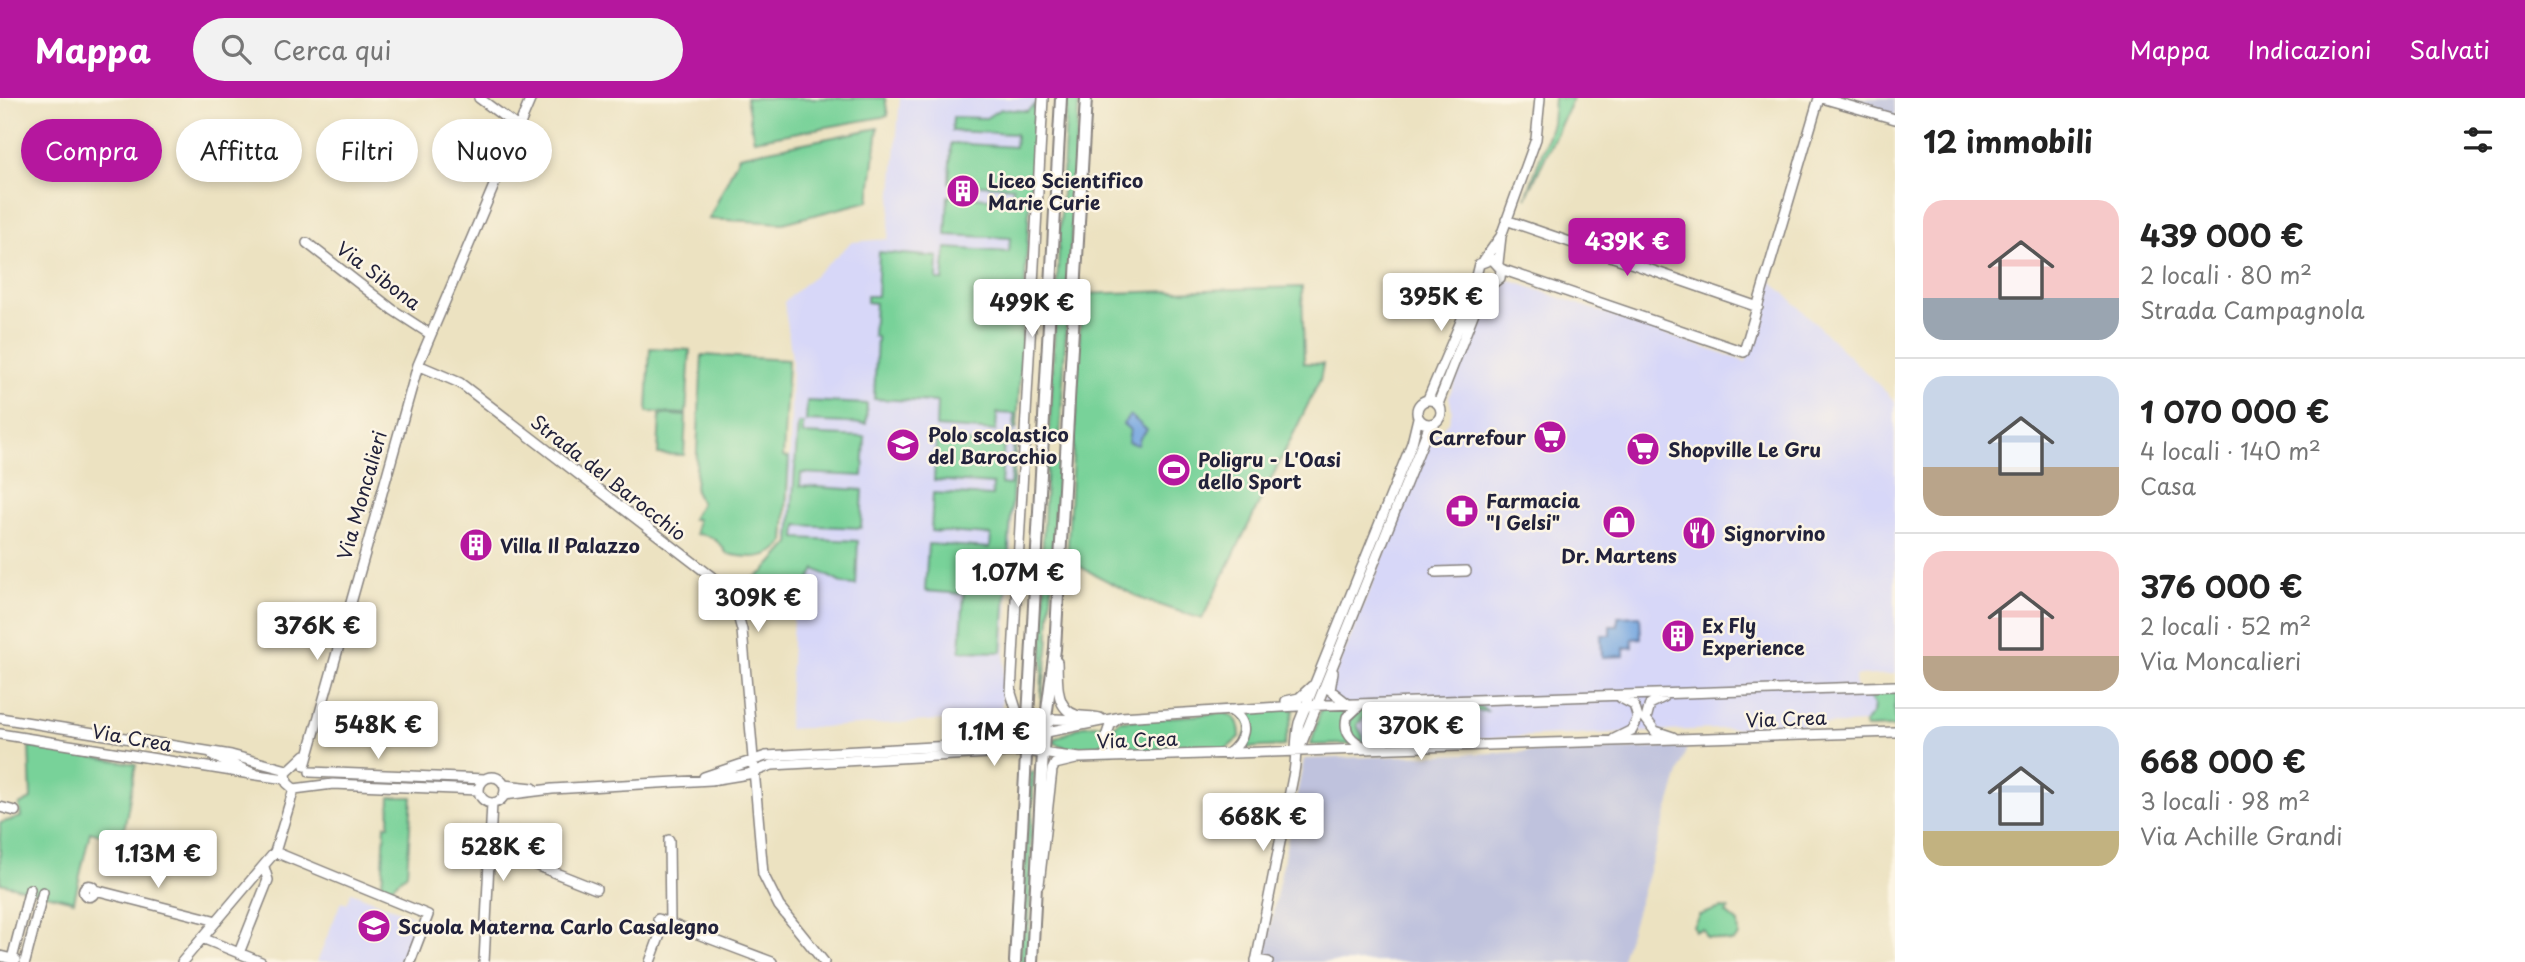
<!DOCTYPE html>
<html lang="it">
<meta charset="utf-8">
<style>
:root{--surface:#fff;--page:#f2f2f2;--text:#222;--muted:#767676;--line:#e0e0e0;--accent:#b5179e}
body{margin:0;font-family:"Playpen Sans",sans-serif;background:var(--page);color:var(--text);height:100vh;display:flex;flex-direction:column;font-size:26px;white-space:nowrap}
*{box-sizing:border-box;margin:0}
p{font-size:23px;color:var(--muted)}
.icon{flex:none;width:38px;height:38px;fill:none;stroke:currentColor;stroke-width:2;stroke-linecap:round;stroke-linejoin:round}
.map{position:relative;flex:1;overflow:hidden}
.drawer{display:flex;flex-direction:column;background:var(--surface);width:630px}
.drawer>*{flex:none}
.top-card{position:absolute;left:21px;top:21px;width:665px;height:63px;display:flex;gap:14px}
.price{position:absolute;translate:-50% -60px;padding:0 16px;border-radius:7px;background:#fff;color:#222;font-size:23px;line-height:46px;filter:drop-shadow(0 2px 4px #0008)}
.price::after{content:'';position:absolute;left:50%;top:42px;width:21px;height:16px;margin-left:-10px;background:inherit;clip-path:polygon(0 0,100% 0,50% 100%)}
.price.on{background:var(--accent);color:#fff}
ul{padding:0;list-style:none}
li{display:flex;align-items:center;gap:21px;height:175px;padding:0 28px}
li+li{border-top:2px solid var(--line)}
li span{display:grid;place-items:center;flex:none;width:196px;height:140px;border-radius:21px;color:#555}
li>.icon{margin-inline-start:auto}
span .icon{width:84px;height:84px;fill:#fffc;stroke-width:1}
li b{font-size:30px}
h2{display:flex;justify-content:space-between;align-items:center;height:84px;padding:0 28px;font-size:30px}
.tag{padding:0 24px;border-radius:32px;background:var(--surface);box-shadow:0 4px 10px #0003;font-size:24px;line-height:63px}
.tag.on{background:var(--accent);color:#fff}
header{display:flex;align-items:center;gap:42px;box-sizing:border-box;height:98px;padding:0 35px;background:var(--accent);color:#fff}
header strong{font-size:33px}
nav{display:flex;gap:38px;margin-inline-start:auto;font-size:24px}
.search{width:490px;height:63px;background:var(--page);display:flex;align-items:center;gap:18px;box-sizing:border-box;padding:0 24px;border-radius:38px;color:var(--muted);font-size:26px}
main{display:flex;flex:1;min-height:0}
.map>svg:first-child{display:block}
</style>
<header>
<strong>Mappa</strong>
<div class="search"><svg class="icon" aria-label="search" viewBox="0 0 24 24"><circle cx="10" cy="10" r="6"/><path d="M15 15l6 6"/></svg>Cerca qui</div>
<nav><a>Mappa</a><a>Indicazioni</a><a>Salvati</a></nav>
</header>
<main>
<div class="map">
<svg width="1895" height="864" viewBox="0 0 1895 864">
<rect width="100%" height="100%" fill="#fcf5e5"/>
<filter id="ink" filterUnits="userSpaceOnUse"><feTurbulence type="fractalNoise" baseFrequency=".0143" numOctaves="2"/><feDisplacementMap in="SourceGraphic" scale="14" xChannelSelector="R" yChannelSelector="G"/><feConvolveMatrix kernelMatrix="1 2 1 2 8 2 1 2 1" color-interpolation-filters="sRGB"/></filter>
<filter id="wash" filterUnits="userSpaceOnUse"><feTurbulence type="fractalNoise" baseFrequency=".00686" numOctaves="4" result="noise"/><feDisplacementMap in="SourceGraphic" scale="28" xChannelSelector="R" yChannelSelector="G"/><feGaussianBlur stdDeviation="1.57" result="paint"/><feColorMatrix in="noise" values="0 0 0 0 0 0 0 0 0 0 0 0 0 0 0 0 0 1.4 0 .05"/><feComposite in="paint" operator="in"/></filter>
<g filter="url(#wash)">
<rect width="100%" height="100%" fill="#ece2c1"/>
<path fill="#d7d7f8" d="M900,0H1037L1001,619L788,631L793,521L788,433L792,261L784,204L852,144L888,141Z
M1509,182L1746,264L1771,182L1895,303V576L1855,578L1856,597H1868L1874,607L1871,619L1866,625L1311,647L1324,598L1334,580L1432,339L1449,324L1452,312L1449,298L1491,195L1500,192Z
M351,794L420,821L404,864H317L341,804L347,806Z"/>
<path fill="#bfc2dd" d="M1828,0H1895V20Z
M1687,649L1621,864H1263L1304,661Z"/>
<path fill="#78d299" stroke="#4d7a6a" stroke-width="2" d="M746,0H885L888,18L754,42Z
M1067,0H1079L1060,337L1055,341L1049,337Z
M1554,0H1573L1526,100L1552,25Z
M1035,6L1017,329L1014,333L1015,316L997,315L996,333L936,329L937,304L874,301L877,239L873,238L875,205L867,204V198H877L879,154L938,159L937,182H943L946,150L1009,154L1010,140L946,137L948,98L1012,101L1013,89L949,85L951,45L1015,49L1016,36L952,33L953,19L986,20L1000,11L1027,13Z
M878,30L869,103L783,125L709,121L739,58Z
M1302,189L1304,265L1323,266L1320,282L1202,521L1144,502L1067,462L1082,196Z
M650,250L690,252L686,316L647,314Z
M702,257L788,262L783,359L789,360L784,444C771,463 747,460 727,456C719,443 712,437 696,436L697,421H692L701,405L695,393Z
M807,303L867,306L866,326L806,323Z
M660,316L686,318L684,357L658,356Z
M798,325H803V336L865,339L863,378L801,375L800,388L863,392L861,430L797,427L796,440L858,443L856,487L843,486L815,471L793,516L746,484L764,474L790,445Z
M1014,339L1016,342L1002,554L960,553L964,496L925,493L928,446L990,450L991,437L931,433L933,395L992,398L993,386L934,382L936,343L1004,346L1001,386L1010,387Z
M1053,361L1059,365L1048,552L1041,606L1045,481L1042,460L1047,365Z
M1856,593H1895V629L1866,630L1864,626L1873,615L1874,607L1868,597H1856Z
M1440,606C1455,612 1475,601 1487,613L1368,614L1357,627L1363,638V645L1351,636L1349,623L1362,608Z
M1294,610L1284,648L1241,650L1248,629L1240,614Z
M1321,610H1343V634L1352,646L1311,647Z
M1225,615C1238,619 1240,627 1240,639L1226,651L1122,653L1110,643V633L1119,623Z
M1107,626L1112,654H1076L1050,643L1082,628Z
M29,648L136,666L122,743L90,734L74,803L0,785V725L21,719L19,707L31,701Z
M1030,674H1034C1030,738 1031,800 1028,864H1020Z
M390,699H412L407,775L388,792L382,790L385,727H389Z
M1721,810L1729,811L1726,815L1738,825L1739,838L1732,844L1706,839L1703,831L1695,833L1693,828L1699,817Z"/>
<path fill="#74a6e0" stroke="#4b648e" stroke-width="2" d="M1130,317L1147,332L1140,340L1138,347L1128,344L1130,332L1123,326Z
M1640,518L1641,540L1632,541L1633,549L1624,550V558L1602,559L1601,537H1610V528H1618V519Z"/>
</g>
<g filter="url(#ink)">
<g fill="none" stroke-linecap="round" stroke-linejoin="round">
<defs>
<path id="minor" d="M479,0L518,29
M1822,0L1895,21
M1506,122L1758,209
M1501,138L1536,41L1540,0
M307,145L393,212L430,236
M1484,162L1501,138L1498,165
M1501,171L1744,254L1819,0
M418,267L460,285L716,482L734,503L742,532L763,776L779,808L824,864
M1428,301L1470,202L1479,166L1492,161L1501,171L1500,180L1492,186L1483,185L1477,177
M1417 314a12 12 0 1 1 24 0a12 12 0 1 1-24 0Z
M1438,306L1478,204L1488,186
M1436,474L1466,473
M1057,564C1058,581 1054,610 1076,617C1083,619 1092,618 1100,620
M1333,574L1330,592L1348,606
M1664,599L1650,606L1646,621L1655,633L1673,639
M1286,603L1299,600L1312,588
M1360,607L1347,619C1343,635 1352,643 1366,650
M0,620L231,657L287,672
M1119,620L1110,627L1106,639L1111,650L1124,659
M1042,628L1054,621L1082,622
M0,636L257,677
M1614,641L1632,632L1638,620L1634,607L1621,600
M1042,652L1025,640L1011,595L1043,0
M1298,654L1430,326
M1228,656C1244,643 1252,625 1230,612
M305,657L286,675L287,685L294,691L333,686L479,692
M213,658L257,677L286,681
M305,668L418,267L531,0
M310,674L485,681
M479 692a13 13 0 1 1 26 0a13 13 0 1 1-26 0Z
M704,679L766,658L988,646L1121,619L1297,608L1895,588
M504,687L533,690
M504,697L552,691L711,682L748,676L772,667L1025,653L1080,660L1895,634
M0,709L15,713
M669,742L670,825
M490,749L596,791
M275,754L428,817L410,864
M1039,786L1052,672L1055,666L1076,661
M83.5 793a5.5 5.5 0 1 1 11 0a5.5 5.5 0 1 1-11 0Z
M95,792L217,823
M658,821L772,864
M202,840L261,864
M239,855L268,782L264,769
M0,858L16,862
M12,861L30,791
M1256,862L1268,864
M25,864L43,794
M182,864L275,754L294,691
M484,864L492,705
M650,864L665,823
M1256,864L1294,674C1297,657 1295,642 1299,625L1412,345L1418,320"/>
<path id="major" d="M1015,864L1061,0
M1032,864L1044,635L1055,551L1086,0"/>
</defs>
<use href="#minor" stroke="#87827e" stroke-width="12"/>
<use href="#major" stroke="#87827e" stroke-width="14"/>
<use href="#minor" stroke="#fff" stroke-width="9"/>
<use href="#major" stroke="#fff" stroke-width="10"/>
</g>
</g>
<defs>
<symbol id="building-disc" viewBox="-11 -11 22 22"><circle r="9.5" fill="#b5179e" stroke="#fcf5e5"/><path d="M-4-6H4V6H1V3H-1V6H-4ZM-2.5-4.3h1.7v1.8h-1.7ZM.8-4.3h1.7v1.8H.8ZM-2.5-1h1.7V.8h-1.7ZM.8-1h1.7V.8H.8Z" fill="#fff"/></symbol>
<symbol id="supermarket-disc" viewBox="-11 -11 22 22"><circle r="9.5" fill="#b5179e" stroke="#fcf5e5"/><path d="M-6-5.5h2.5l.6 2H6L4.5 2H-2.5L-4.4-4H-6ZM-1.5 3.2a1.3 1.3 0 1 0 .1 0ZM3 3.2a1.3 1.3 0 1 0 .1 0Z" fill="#fff"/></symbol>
<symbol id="school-disc" viewBox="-11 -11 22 22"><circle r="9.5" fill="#b5179e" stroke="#fcf5e5"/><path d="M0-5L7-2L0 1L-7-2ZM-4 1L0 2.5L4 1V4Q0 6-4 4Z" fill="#fff"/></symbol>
<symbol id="stadium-disc" viewBox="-11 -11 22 22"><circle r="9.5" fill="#b5179e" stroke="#fcf5e5"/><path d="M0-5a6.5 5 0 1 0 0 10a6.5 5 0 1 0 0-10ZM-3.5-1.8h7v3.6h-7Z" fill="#fff"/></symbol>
<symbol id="pharmacy-disc" viewBox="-11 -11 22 22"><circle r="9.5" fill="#b5179e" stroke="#fcf5e5"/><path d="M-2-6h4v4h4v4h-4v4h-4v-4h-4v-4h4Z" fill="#fff"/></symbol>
<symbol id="shop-disc" viewBox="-11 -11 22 22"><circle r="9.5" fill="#b5179e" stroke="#fcf5e5"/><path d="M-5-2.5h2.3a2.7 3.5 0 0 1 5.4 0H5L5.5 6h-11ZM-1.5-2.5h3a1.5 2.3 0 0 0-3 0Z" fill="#fff"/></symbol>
<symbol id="restaurant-disc" viewBox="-11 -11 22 22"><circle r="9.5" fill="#b5179e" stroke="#fcf5e5"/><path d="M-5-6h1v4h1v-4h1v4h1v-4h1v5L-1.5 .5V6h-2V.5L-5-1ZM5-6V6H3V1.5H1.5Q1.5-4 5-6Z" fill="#fff"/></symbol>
</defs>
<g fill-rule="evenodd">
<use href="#building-disc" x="944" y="74" width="38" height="38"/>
<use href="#supermarket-disc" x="1531" y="320" width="38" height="38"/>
<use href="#school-disc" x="884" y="328" width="38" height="38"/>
<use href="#supermarket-disc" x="1624" y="332" width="38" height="38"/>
<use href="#stadium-disc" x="1155" y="353" width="38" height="38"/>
<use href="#pharmacy-disc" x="1443" y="394" width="38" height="38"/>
<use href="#shop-disc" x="1600" y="405" width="38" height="38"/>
<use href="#restaurant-disc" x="1680" y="416" width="38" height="38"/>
<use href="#building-disc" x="457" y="428" width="38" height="38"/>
<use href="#building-disc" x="1659" y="519" width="38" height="38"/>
<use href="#school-disc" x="355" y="809" width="38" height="38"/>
</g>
<g text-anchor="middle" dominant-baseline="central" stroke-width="5" stroke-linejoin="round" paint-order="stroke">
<g font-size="19" font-weight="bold" fill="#22223b" stroke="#fcf5e5" text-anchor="start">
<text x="988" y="82">Liceo Scientifico<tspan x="988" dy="22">Marie Curie</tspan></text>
<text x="928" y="336">Polo scolastico<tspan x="928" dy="22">del Barocchio</tspan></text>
<text x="1526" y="339" text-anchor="end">Carrefour</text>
<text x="1668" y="351">Shopville Le Gru</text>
<text x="1198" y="361">Poligru - L'Oasi<tspan x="1198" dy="22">dello Sport</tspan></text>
<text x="1486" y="402">Farmacia<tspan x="1486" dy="22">"I Gelsi"</tspan></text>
<text x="1724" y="435">Signorvino</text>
<text x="500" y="447">Villa Il Palazzo</text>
<text x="1619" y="457" text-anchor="middle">Dr. Martens</text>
<text x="1702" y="527">Ex Fly<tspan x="1702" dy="22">Experience</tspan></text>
<text x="398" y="828">Scuola Materna Carlo Casalegno</text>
</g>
<g font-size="19" fill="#22223b" stroke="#fcf5e5">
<text transform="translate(379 177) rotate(37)">Via Sibona</text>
<text transform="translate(609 379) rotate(38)">Strada del Barocchio</text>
<text transform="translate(361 397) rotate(-74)">Via Moncalieri</text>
<text transform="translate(1786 620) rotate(-2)">Via Crea</text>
<text transform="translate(132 639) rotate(10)">Via Crea</text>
<text transform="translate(1137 641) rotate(-2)">Via Crea</text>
</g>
</g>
</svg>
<b class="price on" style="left:1627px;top:180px">439K €</b>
<b class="price" style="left:1441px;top:235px">395K €</b>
<b class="price" style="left:1032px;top:241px">499K €</b>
<b class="price" style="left:1018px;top:511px">1.07M €</b>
<b class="price" style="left:758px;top:536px">309K €</b>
<b class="price" style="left:317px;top:564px">376K €</b>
<b class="price" style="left:378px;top:663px">548K €</b>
<b class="price" style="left:1421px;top:664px">370K €</b>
<b class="price" style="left:994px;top:670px">1.1M €</b>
<b class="price" style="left:1263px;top:755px">668K €</b>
<b class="price" style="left:503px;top:785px">528K €</b>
<b class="price" style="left:158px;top:792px">1.13M €</b>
<div class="top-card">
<a class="tag on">Compra</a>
<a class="tag">Affitta</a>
<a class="tag">Filtri</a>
<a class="tag">Nuovo</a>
</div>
</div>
<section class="drawer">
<h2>12 immobili<svg class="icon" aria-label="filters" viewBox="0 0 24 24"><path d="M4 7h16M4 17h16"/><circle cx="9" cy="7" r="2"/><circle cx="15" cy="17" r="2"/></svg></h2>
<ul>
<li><span style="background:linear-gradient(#f6c9c9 70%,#9aa5b1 0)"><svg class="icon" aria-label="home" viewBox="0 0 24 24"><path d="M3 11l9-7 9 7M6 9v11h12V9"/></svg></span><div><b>439 000 €</b><p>2 locali · 80 m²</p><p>Strada Campagnola</p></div></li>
<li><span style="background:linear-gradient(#c9d6e8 65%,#b9a48a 0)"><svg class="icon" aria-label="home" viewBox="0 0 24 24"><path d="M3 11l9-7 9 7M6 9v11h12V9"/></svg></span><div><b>1 070 000 €</b><p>4 locali · 140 m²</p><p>Casa</p></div></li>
<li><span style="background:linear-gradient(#f6c9c9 75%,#b9a48a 0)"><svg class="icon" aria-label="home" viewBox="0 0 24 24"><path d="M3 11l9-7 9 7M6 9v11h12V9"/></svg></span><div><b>376 000 €</b><p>2 locali · 52 m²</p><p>Via Moncalieri</p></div></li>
<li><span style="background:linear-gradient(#c9d6e8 75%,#c2b280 0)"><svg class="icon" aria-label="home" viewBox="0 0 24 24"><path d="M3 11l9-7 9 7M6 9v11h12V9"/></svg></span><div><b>668 000 €</b><p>3 locali · 98 m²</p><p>Via Achille Grandi</p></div></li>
</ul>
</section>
</main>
